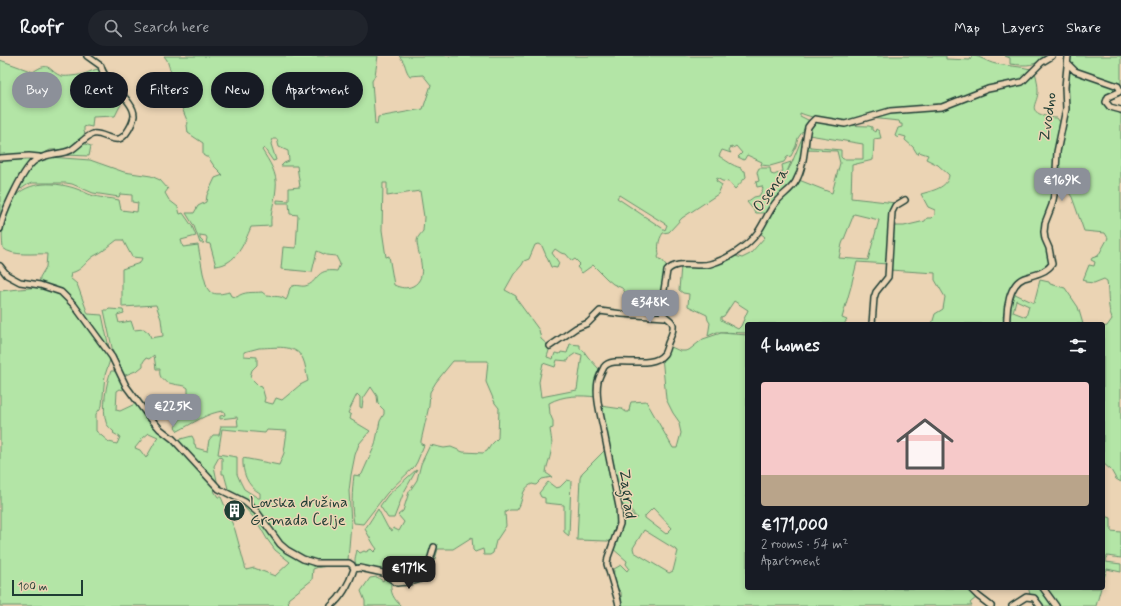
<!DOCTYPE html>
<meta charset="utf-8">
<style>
:root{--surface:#171b24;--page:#20242c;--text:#f1f3f6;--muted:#9ea1a6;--line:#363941;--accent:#8c9099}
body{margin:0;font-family:Mynerve,sans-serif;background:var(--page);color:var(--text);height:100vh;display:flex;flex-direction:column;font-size:15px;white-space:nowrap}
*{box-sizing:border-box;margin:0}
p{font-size:13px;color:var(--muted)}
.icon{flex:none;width:22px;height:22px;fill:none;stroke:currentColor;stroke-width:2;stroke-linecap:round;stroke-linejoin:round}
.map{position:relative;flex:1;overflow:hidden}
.panel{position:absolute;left:745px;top:266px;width:360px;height:268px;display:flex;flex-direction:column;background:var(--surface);border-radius:4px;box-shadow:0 2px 6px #0003}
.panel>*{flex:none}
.banner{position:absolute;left:12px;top:16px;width:380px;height:36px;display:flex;gap:8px}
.scale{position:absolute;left:12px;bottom:10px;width:71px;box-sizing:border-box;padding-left:4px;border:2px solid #1f3d34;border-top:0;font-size:11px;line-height:14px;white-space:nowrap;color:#1f3d34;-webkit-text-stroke:3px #ebd4b4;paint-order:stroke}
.price{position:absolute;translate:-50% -34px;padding:0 9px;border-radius:8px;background:var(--accent);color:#fff;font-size:13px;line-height:26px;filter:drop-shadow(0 1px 2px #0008)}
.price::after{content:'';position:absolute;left:50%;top:24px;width:12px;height:9px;margin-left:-6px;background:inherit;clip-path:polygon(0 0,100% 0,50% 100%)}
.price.active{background:#222;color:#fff}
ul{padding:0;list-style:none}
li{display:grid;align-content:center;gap:8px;height:212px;padding:0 16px}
li span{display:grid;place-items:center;height:124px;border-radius:4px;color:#555}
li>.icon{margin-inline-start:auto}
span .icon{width:72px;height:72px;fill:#fffc;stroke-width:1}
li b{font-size:17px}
h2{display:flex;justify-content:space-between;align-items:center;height:48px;padding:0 16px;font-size:17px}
.pill{padding:0 14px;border-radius:18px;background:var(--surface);box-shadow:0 2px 6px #0003;font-size:14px;line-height:36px}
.pill.active{background:var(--accent);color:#fff}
header{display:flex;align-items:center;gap:24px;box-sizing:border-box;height:56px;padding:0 20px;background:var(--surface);border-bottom:1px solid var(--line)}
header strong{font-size:19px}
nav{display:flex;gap:22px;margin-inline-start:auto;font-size:14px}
.search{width:280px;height:36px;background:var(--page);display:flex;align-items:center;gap:10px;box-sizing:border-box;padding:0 14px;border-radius:22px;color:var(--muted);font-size:15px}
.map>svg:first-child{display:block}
</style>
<header>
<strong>Roofr</strong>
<div class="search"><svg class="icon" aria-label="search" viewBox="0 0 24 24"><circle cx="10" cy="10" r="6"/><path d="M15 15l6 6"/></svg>Search here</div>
<nav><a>Map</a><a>Layers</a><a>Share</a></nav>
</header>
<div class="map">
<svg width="1121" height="550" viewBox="0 0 1121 550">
<rect width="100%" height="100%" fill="#ebd4b4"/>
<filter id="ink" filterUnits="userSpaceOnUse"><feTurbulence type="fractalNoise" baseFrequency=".025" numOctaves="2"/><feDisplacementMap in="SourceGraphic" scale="8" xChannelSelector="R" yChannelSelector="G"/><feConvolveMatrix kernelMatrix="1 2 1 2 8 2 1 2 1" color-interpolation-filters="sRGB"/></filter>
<g filter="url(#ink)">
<path fill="#b3e5a6" stroke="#69916d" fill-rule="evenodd" d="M164,0H378L375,19L372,25L375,68L377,69L378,61L423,53L431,29L423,19L410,20C404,13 407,8 399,0H946V3L970,4L972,0C981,0 986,6 996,8C1007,10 1019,10 1031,13L1033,15L1028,21H1031L1035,16C1037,23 1038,29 1038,35C1038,48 1026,54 1045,60C1049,61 1052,62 1057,62L1059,65L1062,66L1056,95L1055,133L1044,173L1045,184L1051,206L1047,211L1034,219L1021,221L1017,224L1011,235L1003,261L1006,262V268H932L935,258L943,253L945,241L935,224V217L890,214L891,172L895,170H904L925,165L927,162H932L935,159V154L928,151L921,138C931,135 948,132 949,119L938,109L926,103L928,99L919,96L918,99L913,91L905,84L906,81L899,79L898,82L895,80L898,72L902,71V68H900L899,65L870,62L866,60C861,62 856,64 851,66C839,68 812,62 800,57V60L810,65L798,82L796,90L791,100L787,101L784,106L770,110L761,109L762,106L747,99L744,104L738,101L742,97L736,90L733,92L731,91L729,94L731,97L722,94L719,100C727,105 731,109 741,112V114L745,115L746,121L735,133L729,126L722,125L717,122L716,125L722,129L718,138L682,162L669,176L663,177C658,184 658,192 659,199L658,201L659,203L662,204L666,209L661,240L660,258L658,259L638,258L640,240L625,239V236L622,232L613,228L607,223L593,209L582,217L577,211L580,208L575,203L572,205L566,198L561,197L555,193L552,197L559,207L557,212L551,211L542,190L538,188L535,189L529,203L524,205L522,209L514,218L505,234L516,240L517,244L539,274L541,283L550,291L547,301L553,303L555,297L560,298L561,296L567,297L570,288L580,289V293L583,294L588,301L599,313L596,326V341C581,339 563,339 549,347L550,358L553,365V372L550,373C551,381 553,388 551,396C550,403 546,411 546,417L552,421L542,423L536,429L532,428C520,433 524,445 517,454H510L505,456L506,470L496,485L493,497L490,499H484L483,493L475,496L473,494L472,481L453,493H438C434,507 431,516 417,522L418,511L407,510L402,514L399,508L390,503L386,511L389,513L385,517L357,509C353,505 356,500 357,494L360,497L364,495L366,496L371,493L374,496L377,493L374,489L365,473L378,453L388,472L392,475L393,472L399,475L404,466L398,459L403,455L409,436L417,424L421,408L430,389L444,392L451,391L463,396L483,397L487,395L491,389L498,382L499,352L495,347L486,326L488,305H453L436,326L430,336L429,350L421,385V388L424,389L417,406L414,411L387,437L363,468L354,467C351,451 352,436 354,419L360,420L362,418L375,389L380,365L384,358V354L378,348L377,340L371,331L363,343L362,352L360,351V341L357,338L348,357L351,359L350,363L370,375L359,388L355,399L351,419L349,435L351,467L348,504C321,512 292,502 276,480C271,473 268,465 262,459C253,449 242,442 229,436L224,418H222V402L219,401L214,410L218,430L177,384L192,380L194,384V388H195L196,392L207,395L209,384L213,379H219L221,370H238L237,361L220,363V360L225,359L224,355C208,356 192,368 178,375L175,371L190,346L188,341V332L185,330C175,328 157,328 160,313H156L154,299L149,303L146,302L143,306V310L138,314L123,320L114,301L104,254H108L109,253L123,254L124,257L117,259L119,267L131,265L134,274L144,273L149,277L151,282L163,280L161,263L156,249L122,251V213L140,207L142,202L132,201L123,184H117C109,190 103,196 94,200C85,206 83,214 71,217L70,222L77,228L88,258L102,259L111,301L105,319L102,350L96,358V375L109,386L117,388L120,381L113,377L114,376C111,373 107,370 106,366C102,353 106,327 111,315H115L124,330L123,334L120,333L117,335L116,354L120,355L137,347L151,369L176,388L187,401L216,433L214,435L218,441H221L235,474L246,514L254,512L275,520L290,506L275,494L267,483L256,464L243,450L237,449L234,441C245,446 256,454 263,464C270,474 276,486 285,494C298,505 313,507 329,509C324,512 319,510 313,513L312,524L288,543L289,550H0V235L39,231L40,221L46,211L47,198C34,197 13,201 3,192C1,176 2,162 10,147C23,125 52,125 74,132C81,134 87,138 94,140C102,142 111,142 119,144L121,154L137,156L138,147L132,146V139L120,138L119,141L93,137L72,128L66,127H32L27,129L21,133L19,130L29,111L49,101L90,104L124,116L151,120L160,124L168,133L165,137L169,144L178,151L180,158L183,157L192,170L196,180L181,184L183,191L198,189L203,217L207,232L210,236C216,239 222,238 229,236L231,240L237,241C244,235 253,237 262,236L267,240C274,241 281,239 286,244C289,240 288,236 290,232C294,227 300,231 305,230C319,227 314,212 337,215L340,208L336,200L326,199L317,195L312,216L281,213L283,191L296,192L298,159L290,158L289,147H277V144L289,145V132L300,131L297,110H281L284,107L289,105L288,95L279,91L277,83H273L271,88L276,104L273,105L264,92L262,94C269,105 278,118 276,132C275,146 270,155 271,170L251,171C244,188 236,208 216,210L210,188L206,187L207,182L206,180L200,179V183L204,187H200L194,170L186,157H194L198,150L206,146L207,139L215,122L223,119L214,110L208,101H206L203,99V87L188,77L187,69L188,67L182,52L167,4ZM383,127H387V140L420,135L424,161L423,175C420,179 417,181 417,186C418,200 429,221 413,230C406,233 401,232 394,229L389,200L386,201L382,174ZM619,139L667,169L665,174L617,142ZM259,292C273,292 296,287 303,303C306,309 306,318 308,325L300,329L282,344L276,342L273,348L264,346L265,342L262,331L259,330L250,321L252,314L257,309V301L244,300V296ZM576,297L582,299L577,334L541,341L539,326L543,307L555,311L557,304L568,305L570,301ZM222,373L265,377L267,374L287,375L284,397L279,409L243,402C242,416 247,430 260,437V442H258L244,433L240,425L237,418V401L218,398ZM149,377L158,381L146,402L140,394L135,392L143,382Z
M1005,0H1050C1033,10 1029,10 1010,8V2Z
M1069,0H1121V31L1074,14L1070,9Z
M0,4L33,16C51,3 49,17 62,20C66,21 80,19 84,18C90,16 94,13 100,13C104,25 115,34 124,42L115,60L93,61L92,71L87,70L84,71V76L85,77L80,84L70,93L50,94L43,98L0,100Z
M1069,11L1113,29L1118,33L1117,36L1105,43L1121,59V426L1116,423L1111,414L1103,407V271L1107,270L1112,263C1107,250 1109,239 1107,225L1104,223L1094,227L1085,226V224H1083L1089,209L1094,210L1095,206L1091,204L1092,202L1098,200L1108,182L1105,177L1084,175L1072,141L1057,120V106L1064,70Z
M815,65L838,69L869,70L872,71V74L875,76L876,73L879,75L881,82L874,83L873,104L852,109L851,142L896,147L888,208L857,206L852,226V227L842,262L847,264L844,268H747V277L717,276L708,280L710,267L708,264L707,259L688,250L689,238L683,237L679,234L681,210L693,211L732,199L742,202L750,198L765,181L759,176L774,152L799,124L832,137L840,107L837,95L805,94L808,74ZM809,79L863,88V103H843L841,101V94L811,91L809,90ZM854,158L879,164L868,204L839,202L842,188ZM734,245L748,254L741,270L738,273L721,264V261L724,260Z
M802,82H804V85L798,120L767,157H756L747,146L754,141L759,140L763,133L762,130L757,131L756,126L759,125L757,116L759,112H770L771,118L774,119L783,115L782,109L791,106L787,116L791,109Z
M82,87L91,90L89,100L65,99V97Z
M28,101L30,103L12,136L0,166V103Z
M1040,224L1049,226L1050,228L1065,232L1078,251L1083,268H1008V260L1013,237L1034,247ZM1016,244L1029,250L1026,261L1013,256Z
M721,277L747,279V532H884L886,534L888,532H969L977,541L970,547L972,550H622L621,536C614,530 613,523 614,513L621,509L627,515L629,512L626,508L627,505L612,492L619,473L621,450L637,462L631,455L620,447L616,419L601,350L622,353L626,356H629L630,349L631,346L646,345L673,392H677L681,377L679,368L680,367L673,357L666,343L662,300L669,290L680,295H685L689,294L703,283ZM653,452L672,472L666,478L645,462V460ZM644,474L678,495L673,515L669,517L634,496L633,492Z
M607,392L618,455L615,475L611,486L607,485L577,484L580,422L582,417Z
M417,413L404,436L394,462H388L380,450L388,439Z
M567,424L571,425L569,480L564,476V449L545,447V442L541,441L539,437L548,426L556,432L560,431Z
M1103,459L1111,462V475L1121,476V502L1107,500L1106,506L1121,508V516L1107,513L1103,525Z
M377,521L383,525L385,521L391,527C390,537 394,543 401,550H365V545L361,535L370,522Z
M1027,532H1042L1054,550H1041L1034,540L1030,539L1029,534Z
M1045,532H1101L1096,550H1058Z"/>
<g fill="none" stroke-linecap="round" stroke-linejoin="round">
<defs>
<path id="street" d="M1068,8L1075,15L1118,30L1120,34L1119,36L1108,41L1106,46L1110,51L1121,54
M0,102L29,100L39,101
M0,173C2,159 24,110 36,104C47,97 60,99 71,94C78,90 86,80 93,78C101,76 110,85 119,83C126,81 133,67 134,60C135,44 104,27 101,10L87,0
M0,210L7,219L20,226L40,229L61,236L74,249L112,301L126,330L146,357L160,373L173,383L219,433L245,446L257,456L280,488L287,494L303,503L316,507H349L352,509L354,513
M872,268L874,242L876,236L888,221L892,156L895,150L905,144
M1007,268C1006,254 1009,228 1024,222C1033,219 1046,217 1052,208L1049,192L1045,183L1044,176L1045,167L1052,149L1055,134L1057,96L1066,53L1065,31L1068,0
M550,290L576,272L588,267L600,255L622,258L665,261
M354,513L360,512L383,517L397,527C406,526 420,526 426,518L434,491
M970,532L978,540L991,550
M1043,532L1056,550
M331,550C343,540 349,528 354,513
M619,550L618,545L607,508L608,501L620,468L619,451C614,426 609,401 604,376C601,360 595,341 598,325C599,321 602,315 604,311C613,298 651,315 664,298C666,295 667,290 668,287C670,282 674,275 673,269C672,262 663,263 661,253L667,215C677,203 697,212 710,208C728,203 747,191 758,176C765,166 769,154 777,145C783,138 792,133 796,125C805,109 804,89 808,71L811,67L815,63L845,68L890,55L942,51L988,33L1022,26L1042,6L1052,0
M1012,550L1026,541L1034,542L1040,550"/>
</defs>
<use href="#street" stroke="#1f3d34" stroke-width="8"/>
<use href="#street" stroke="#ebd4b4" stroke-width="5"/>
</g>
</g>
<defs>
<symbol id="building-disc" viewBox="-11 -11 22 22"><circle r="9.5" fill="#1f3d34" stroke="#ebd4b4"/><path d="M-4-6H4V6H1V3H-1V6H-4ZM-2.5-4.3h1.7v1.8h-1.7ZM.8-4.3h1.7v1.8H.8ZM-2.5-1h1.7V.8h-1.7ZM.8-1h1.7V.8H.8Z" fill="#fff"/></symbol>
</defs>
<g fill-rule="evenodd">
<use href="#building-disc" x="222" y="442" width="25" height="25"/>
</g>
<g text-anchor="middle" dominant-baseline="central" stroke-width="3" stroke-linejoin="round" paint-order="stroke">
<g font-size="16" fill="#1f3d34" stroke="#ebd4b4">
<text transform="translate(1048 61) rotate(-82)">Zvodno</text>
<text transform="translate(771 134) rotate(-55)">Osenca</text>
<text transform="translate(627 438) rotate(83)">Zagrad</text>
</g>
<g font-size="16" fill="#1f3d34" stroke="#ebd4b4" text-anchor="start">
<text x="250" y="446">Lovska družina<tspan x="250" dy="18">Grmada Celje</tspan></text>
</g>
</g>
</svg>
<div class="scale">100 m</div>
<b class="price" style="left:1062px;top:146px">€169K</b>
<b class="price" style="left:650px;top:268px">€348K</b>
<b class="price" style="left:173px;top:372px">€225K</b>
<b class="price active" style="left:409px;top:534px">€171K</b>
<div class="banner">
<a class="pill active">Buy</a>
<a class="pill">Rent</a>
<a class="pill">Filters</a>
<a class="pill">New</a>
<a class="pill">Apartment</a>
</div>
<section class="panel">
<h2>4 homes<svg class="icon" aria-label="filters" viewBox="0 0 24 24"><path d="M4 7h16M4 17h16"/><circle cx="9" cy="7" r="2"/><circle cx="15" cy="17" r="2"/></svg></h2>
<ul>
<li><span style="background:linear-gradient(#f6c9c9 75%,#b9a48a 0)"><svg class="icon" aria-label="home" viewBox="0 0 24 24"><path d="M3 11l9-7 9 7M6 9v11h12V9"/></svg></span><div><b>€171,000</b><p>2 rooms · 54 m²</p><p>Apartment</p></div></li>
</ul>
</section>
</div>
